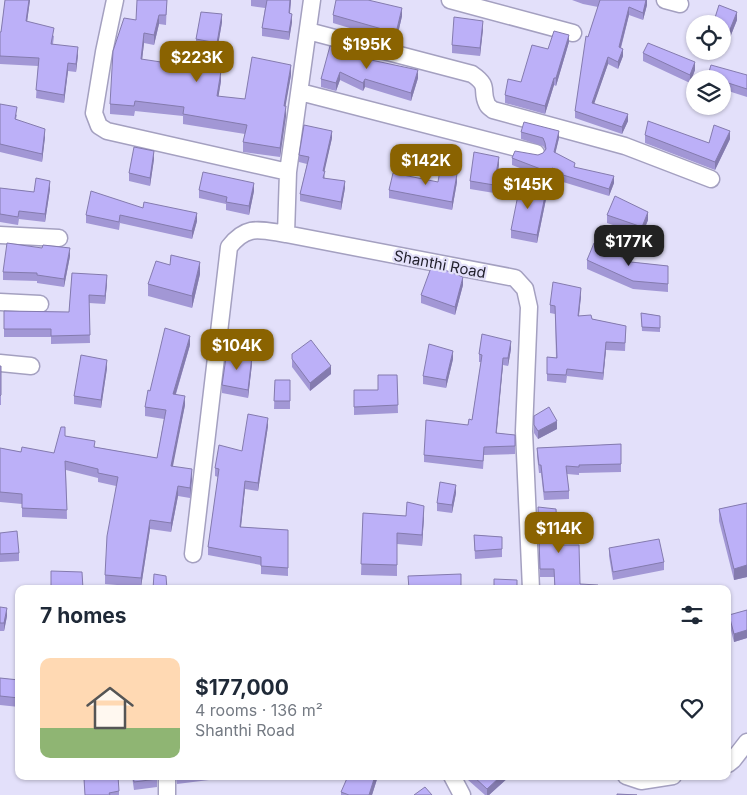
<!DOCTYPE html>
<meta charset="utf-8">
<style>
:root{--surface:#fff;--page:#f2f2f3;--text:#1f2937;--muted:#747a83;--line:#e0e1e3;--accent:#8a6301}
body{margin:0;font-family:Inter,sans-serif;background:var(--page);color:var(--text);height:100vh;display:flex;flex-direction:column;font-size:19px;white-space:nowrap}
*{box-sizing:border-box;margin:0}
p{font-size:16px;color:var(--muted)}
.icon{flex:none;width:28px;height:28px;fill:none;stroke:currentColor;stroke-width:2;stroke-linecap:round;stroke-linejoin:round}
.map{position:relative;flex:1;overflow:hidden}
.details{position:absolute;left:15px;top:585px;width:716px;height:195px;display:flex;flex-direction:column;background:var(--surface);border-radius:10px;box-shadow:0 1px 4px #0004}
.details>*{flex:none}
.controls{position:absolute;left:686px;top:15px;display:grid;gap:10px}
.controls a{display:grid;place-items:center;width:45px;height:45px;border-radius:50%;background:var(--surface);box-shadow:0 1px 4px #0004;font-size:25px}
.price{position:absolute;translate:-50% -42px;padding:0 11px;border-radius:10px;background:var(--accent);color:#fff;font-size:16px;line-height:32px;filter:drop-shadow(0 1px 2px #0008)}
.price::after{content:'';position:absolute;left:50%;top:30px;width:15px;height:11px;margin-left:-8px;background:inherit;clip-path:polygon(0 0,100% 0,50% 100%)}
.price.on{background:#222;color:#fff}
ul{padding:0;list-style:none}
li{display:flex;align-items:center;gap:15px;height:125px;padding:0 25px}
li+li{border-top:1px solid var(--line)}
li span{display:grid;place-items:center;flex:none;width:140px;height:100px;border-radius:10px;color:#555}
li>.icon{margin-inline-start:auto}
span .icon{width:60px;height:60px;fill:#fffc;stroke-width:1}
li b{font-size:21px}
h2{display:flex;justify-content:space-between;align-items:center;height:60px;padding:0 25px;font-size:21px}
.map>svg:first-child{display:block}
</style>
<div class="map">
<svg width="747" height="795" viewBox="0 0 747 795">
<rect width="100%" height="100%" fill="#e3e0fa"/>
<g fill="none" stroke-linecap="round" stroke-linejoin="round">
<defs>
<path id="minor" d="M115,0L104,52L94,113L99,126L107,131L288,172
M312,0L288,172L286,234L515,278L525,289L529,307L524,431L531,589
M450,0L573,33
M665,0L680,4
M308,31L472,74C491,87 480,90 487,104C488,107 491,108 493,110L625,146L711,179
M300,92L536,153
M0,235L59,238
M0,302L40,304
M0,363L31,366
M193,554L229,247C247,224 260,230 286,234
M728,764L733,760L747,742
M452,776L462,795
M626,776L641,781L673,776
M167,795V776"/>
</defs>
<use href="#minor" stroke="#a4a0c0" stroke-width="19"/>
<use href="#minor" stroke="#fff" stroke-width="16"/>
</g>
<path fill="#a297d5" d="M5,0H30L27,22L54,36L53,44L78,55L76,72L68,71L64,103L36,98L38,66L0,64V32H1Z
M167,0L166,25L159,24L154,45L144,43L142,60L221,81L218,97L245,99L291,75L285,106L286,116L280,157L243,152V142L245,134L183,124V116L135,111L134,116L110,114V104L136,20Z
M251,0H291L290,14L292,22L289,40L262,36V28L265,8L251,6Z
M572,0H647V5L643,20L629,15L621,48L623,56L618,69L608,64L594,103L628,121L622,134L575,118V111L588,37L598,7L583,4Z
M333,15L402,16L396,42L333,23Z
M737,20L729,40L722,37V24Z
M222,22L217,51L196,47V39Z
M483,29L480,56L452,53V45Z
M569,42L556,86L554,85L545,114L505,103V95L521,82L548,49Z
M643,53L695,70L690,83L643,61Z
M372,60L418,78L411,101L365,87L363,91L340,80L336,91L321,87V79Z
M708,75H747V97L722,89V79H708Z
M0,104L17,115L16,119L45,137L42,162L0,152Z
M521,132L559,138L555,153L575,167L614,183L609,196L563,182V180L552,175L551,180L512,165V158L538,155L543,153L545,149L543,146L521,139Z
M645,135L709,143L730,139L715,170L645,143Z
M332,138L324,171L325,179L345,188L341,210L300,201V194L307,164L299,162V155Z
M154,159L150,186L129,181V173Z
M499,165L494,193L470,189V181Z
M438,182H457L452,210L389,198V190Z
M0,188L34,192L50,189L45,222L19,219L18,225L0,222Z
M199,190L254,191L249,215L226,210V204L199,198Z
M546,199L537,243L511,238V230Z
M143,208L197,221L192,239L120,223L119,230L86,223V215Z
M607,215L648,220L642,235L607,223Z
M70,256L64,287L37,283V281L3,280V272Z
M587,260L631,262L668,266V292L633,289L587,269Z
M170,265L200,274L192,308L148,296V284Z
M72,273L107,283L105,304L89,303L90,343L51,344V337H4V311L69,312Z
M463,285L455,315L421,303V295Z
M581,296L579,316L592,319L626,326L625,351L606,350L603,380L567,376L566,383L547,381V357L556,358L555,314L550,313V305Z
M641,313L660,316V332L642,331Z
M190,345L176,394L185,405L172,467L192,479L190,498L178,496L171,532L150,529L141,587L105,584V575L116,486L98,482V478L66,470L67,519L22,517V504L0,502V448L21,452L54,453L65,436L95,447L157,458L164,419L145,416V407L150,391Z
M511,349L508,366L503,365L496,433L515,435V454L484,455L483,469L424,462V455L468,425L472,420L481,362H479V354Z
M292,354L331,374L310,391L292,367Z
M453,359L446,388L423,384V376Z
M252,364L248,398L222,393V385Z
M0,366H1V405H0Z
M107,368L101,408L74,404V396Z
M397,375L398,413L354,415V390H378Z
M275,380H290V409H274Z
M534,416L557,429L538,439L534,433Z
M268,426L258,491L245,489L241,527L288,530V576L261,574V565L208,555V547L218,477L215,476V468L242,451Z
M621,444V472L579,473V475L567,474L569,491V499L544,500L541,473H539L537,456V448Z
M456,493L452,513L437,511V503Z
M747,503V577L734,580L719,521V509Z
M363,513L424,517L422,546L397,544V576L361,575Z
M538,515L558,545L580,584L598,589H555L554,577H540Z
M0,533L19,553V561L0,562Z
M474,535L502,537V557L475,559Z
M609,548L664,562V570L613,580L609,556Z
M0,607L7,616L4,631H0Z
M747,610V638L734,642L729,623V615Z
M0,678L19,680V707L0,705Z
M132,776H157V787L134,790Z
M176,776H233V777L177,784Z
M378,776L372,795H341V792Z
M468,776H510L489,795H485L468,780Z
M84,779L119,791V795H85Z"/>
<path fill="#847bae" d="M29,0H30L26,29V21Z
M290,0H291L289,21V13Z
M646,0H647V5L643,20V13Z
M629,7V15L619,54V47Z
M402,8V16L396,42V33Z
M737,12V20L729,40V32Z
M222,14V22L217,51V43Z
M292,14V22L289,40V32Z
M159,15V24L154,45V35Z
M483,21V29L480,56V48Z
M144,33V43L141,69V59Z
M569,35V42L556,86V78Z
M78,47V55L76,72V64Z
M623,49V56L618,69V62Z
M608,57V64L592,110V103Z
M695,62V70L690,83V75Z
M68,63V71L64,103V95Z
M291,65V75L284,115V106Z
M418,70V78L411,101V93Z
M221,71V81L217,106V96Z
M340,72V80L336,91V83Z
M554,78V85L545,114V106Z
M365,79V87L363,91V83Z
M286,106V116L280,157V148Z
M628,114V121L622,134V127Z
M45,129V137L42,162V154Z
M332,131V138L323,178V171Z
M559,131V138L554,159V152Z
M730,131V139L715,170V162Z
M154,151V159L150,186V178Z
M499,157V165L494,193V185Z
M457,174V182L452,210V202Z
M614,176V183L609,196V189Z
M50,181V189L45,222V214Z
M345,181V188L341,210V202Z
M254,183V191L249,215V206Z
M546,191V199L537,243V235Z
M648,212V220L642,235V227Z
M197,213V221L192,239V231Z
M70,248V256L64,287V279Z
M200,262V274L192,308V296Z
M107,275V283L105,304V296Z
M463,277V285L455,315V307Z
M581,288V296L578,323V316Z
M190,336V345L173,403V394Z
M511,341V349L508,366V358Z
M606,342V350L603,380V373Z
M453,351V359L446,388V380Z
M252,356V364L248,398V390Z
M503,358V365L496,441V433Z
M107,360V368L101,408V400Z
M331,366V374L310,391V383Z
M185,396V405L171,476V466Z
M268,418V426L258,491V483Z
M557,421V429L538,439V431Z
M192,469V479L190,498V488Z
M245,481V489L240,535V527Z
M456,485V493L452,513V505Z
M178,486V496L171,532V523Z
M424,506V517L422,546V535Z
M150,520V529L141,587V578Z
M747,565V577L734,580V569Z
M7,608V616L4,631V623Z
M747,630V638L734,642V634Z
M375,776H378L372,795H369Z
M501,776H510L489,795H487V789Z"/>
<path fill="#bcb0f8" stroke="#847bae" d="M5,0H29L26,21L54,28L51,44L78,47L76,64L68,63L64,95L36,90L39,58L0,56V32H1Z
M137,0H167L166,15H159L154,35L144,33L141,59L221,71L217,96L245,99L252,57L291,65L284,106H286L280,148L243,142L247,125L183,114L184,107L135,101L134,106L110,104L113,51L124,18L136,20Z
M267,0H290L289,13L292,14L289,32L262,28Z
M336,0H368L402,8L396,33L333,15Z
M600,0H646L643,13L629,7L619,47L623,49L618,62L608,57L592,103L628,114L622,127L575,111L586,36L588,37Z
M719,5L737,12L729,32L722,29V24H713Z
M201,12L222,14L217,43L196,39Z
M454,17L483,21L480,48L452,45Z
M554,31L569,35L556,78H554L545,106L505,95L508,79L521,82L532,45L548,49Z
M648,43L695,62L690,75L643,53Z
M330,46L352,50L372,57L371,60L418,70L411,93L365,79L363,83L340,72L336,83L321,79Z
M711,65L747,75V89L722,81V79H717L708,75Z
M0,104L17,107L15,119L45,129L42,154L0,144Z
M648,121L709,143L714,125L730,131L715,162L645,135Z
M524,122L559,131L554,152L575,163L574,167L614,176L609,189L563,175V173L552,168L551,173L512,158L515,151L538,155L543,153L546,149L545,143L543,138L521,132Z
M304,125L332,131L323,171H325L323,178L345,181L341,202L300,194L309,157L299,155Z
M134,147L154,151L150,178L129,173Z
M474,152L499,157L494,185L470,181Z
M440,170L457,174L452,202L389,190L393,173L438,182Z
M203,172L254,183L249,206L226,202L227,197L199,190Z
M36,178L50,181L45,214L19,211L18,217L0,214V188L34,192Z
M520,185L546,191L537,235L511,230Z
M91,191L143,208L144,202L197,213L192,231L120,215L119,222L86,215Z
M615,196L648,212L642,227L607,215Z
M7,243L42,248L43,245L70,248L64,279L37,275V273L3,272Z
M594,243L631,262L668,266V284L633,281L587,260Z
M171,255L200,262L192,296L148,284L156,261L170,265Z
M432,265L463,277L455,307L421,295Z
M72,273L107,275L105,296L89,295L90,335L51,336V329H4V311L69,312Z
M553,282L581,288L578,316L591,315L592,319L626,326L625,343L606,342L603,373L567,369L566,375L547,374V357L557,358L555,306L550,305Z
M641,313L660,316V328L642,327Z
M165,328L190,336L173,394L185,396L171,466L192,469L190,488L178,486L171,523L150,520L141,578L105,575L107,536L118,477L98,473V469L65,461L67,510L22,508V494L0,492V448L21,452L22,447L54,453L61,427H65V436L95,441L94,447L157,458L166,410L145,407L148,390L150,391Z
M482,334L511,341L508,358H503L496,433L515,435V446L484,447L483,461L424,455L426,420L468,425L469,419L472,420L482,355L479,354Z
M311,340L331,366L310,383L292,359V354Z
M429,344L453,351L446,380L423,376Z
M227,351L252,356L248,390L222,385Z
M81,355L107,360L101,400L74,396Z
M0,366H1V395L0,396Z
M378,375H397L398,405L354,407V390H378Z
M275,380H290V401H274Z
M549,407L557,421L538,431L534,425V416Z
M248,414L268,418L258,483L245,481L240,527L288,530V568L261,566V557L208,547L219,469L215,468L219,445L242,451Z
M621,444V464L579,465V467L566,466L569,491L544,492L541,465H539L537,448Z
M440,482L456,485L452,505L437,503Z
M407,502L424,506L422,535L397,533V565L361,564L363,513L406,516Z
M747,503V565L734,569L719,509Z
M538,507L556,509L558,545H579L580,584L598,585V589H555L554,569H540Z
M17,531L19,553L0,554V533Z
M474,535L502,537V549L475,551Z
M659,539L664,562L613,572L609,548Z
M51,571L82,572L83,589H51Z
M154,574L166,576L167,589H153Z
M461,574V588L409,589L408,576Z
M494,579L517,580V589H494Z
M0,607L7,608L4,623H0Z
M747,610V630L734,634L729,615Z
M0,678L19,680V698L0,696Z
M118,776L119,791L109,793L110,795H85L84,779Z
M133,776H157V779L134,782Z
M348,776H375L369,795H349L341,792Z
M473,776H501L487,789Z
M425,787L432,795H414Z
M617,794L637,795H617Z"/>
<g text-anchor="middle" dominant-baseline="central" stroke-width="4.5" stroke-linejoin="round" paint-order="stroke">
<g font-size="15" fill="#201f2b" stroke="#e3e0fa">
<text transform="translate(440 264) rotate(11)">Shanthi Road</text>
</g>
</g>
</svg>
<div class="controls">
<a><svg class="icon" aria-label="locate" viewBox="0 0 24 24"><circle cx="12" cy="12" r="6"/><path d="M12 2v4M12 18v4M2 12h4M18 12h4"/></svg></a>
<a><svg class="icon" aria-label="layers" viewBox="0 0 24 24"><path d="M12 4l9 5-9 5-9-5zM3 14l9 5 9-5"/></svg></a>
</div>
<b class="price" style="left:367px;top:70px">$195K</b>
<b class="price" style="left:197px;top:83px">$223K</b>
<b class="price" style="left:426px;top:186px">$142K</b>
<b class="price" style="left:528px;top:210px">$145K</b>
<b class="price on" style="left:629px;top:267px">$177K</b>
<b class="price" style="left:237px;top:371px">$104K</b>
<b class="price" style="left:559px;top:554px">$114K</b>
<section class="details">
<h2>7 homes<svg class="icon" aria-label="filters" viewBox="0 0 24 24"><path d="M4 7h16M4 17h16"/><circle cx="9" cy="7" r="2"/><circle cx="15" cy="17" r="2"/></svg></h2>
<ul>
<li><span style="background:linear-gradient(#ffd9b3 70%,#8fb573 0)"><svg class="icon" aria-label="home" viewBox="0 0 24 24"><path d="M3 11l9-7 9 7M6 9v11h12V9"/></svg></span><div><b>$177,000</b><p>4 rooms · 136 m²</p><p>Shanthi Road</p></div><svg class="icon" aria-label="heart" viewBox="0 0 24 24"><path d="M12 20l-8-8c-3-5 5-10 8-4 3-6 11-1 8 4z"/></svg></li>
</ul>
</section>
</div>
